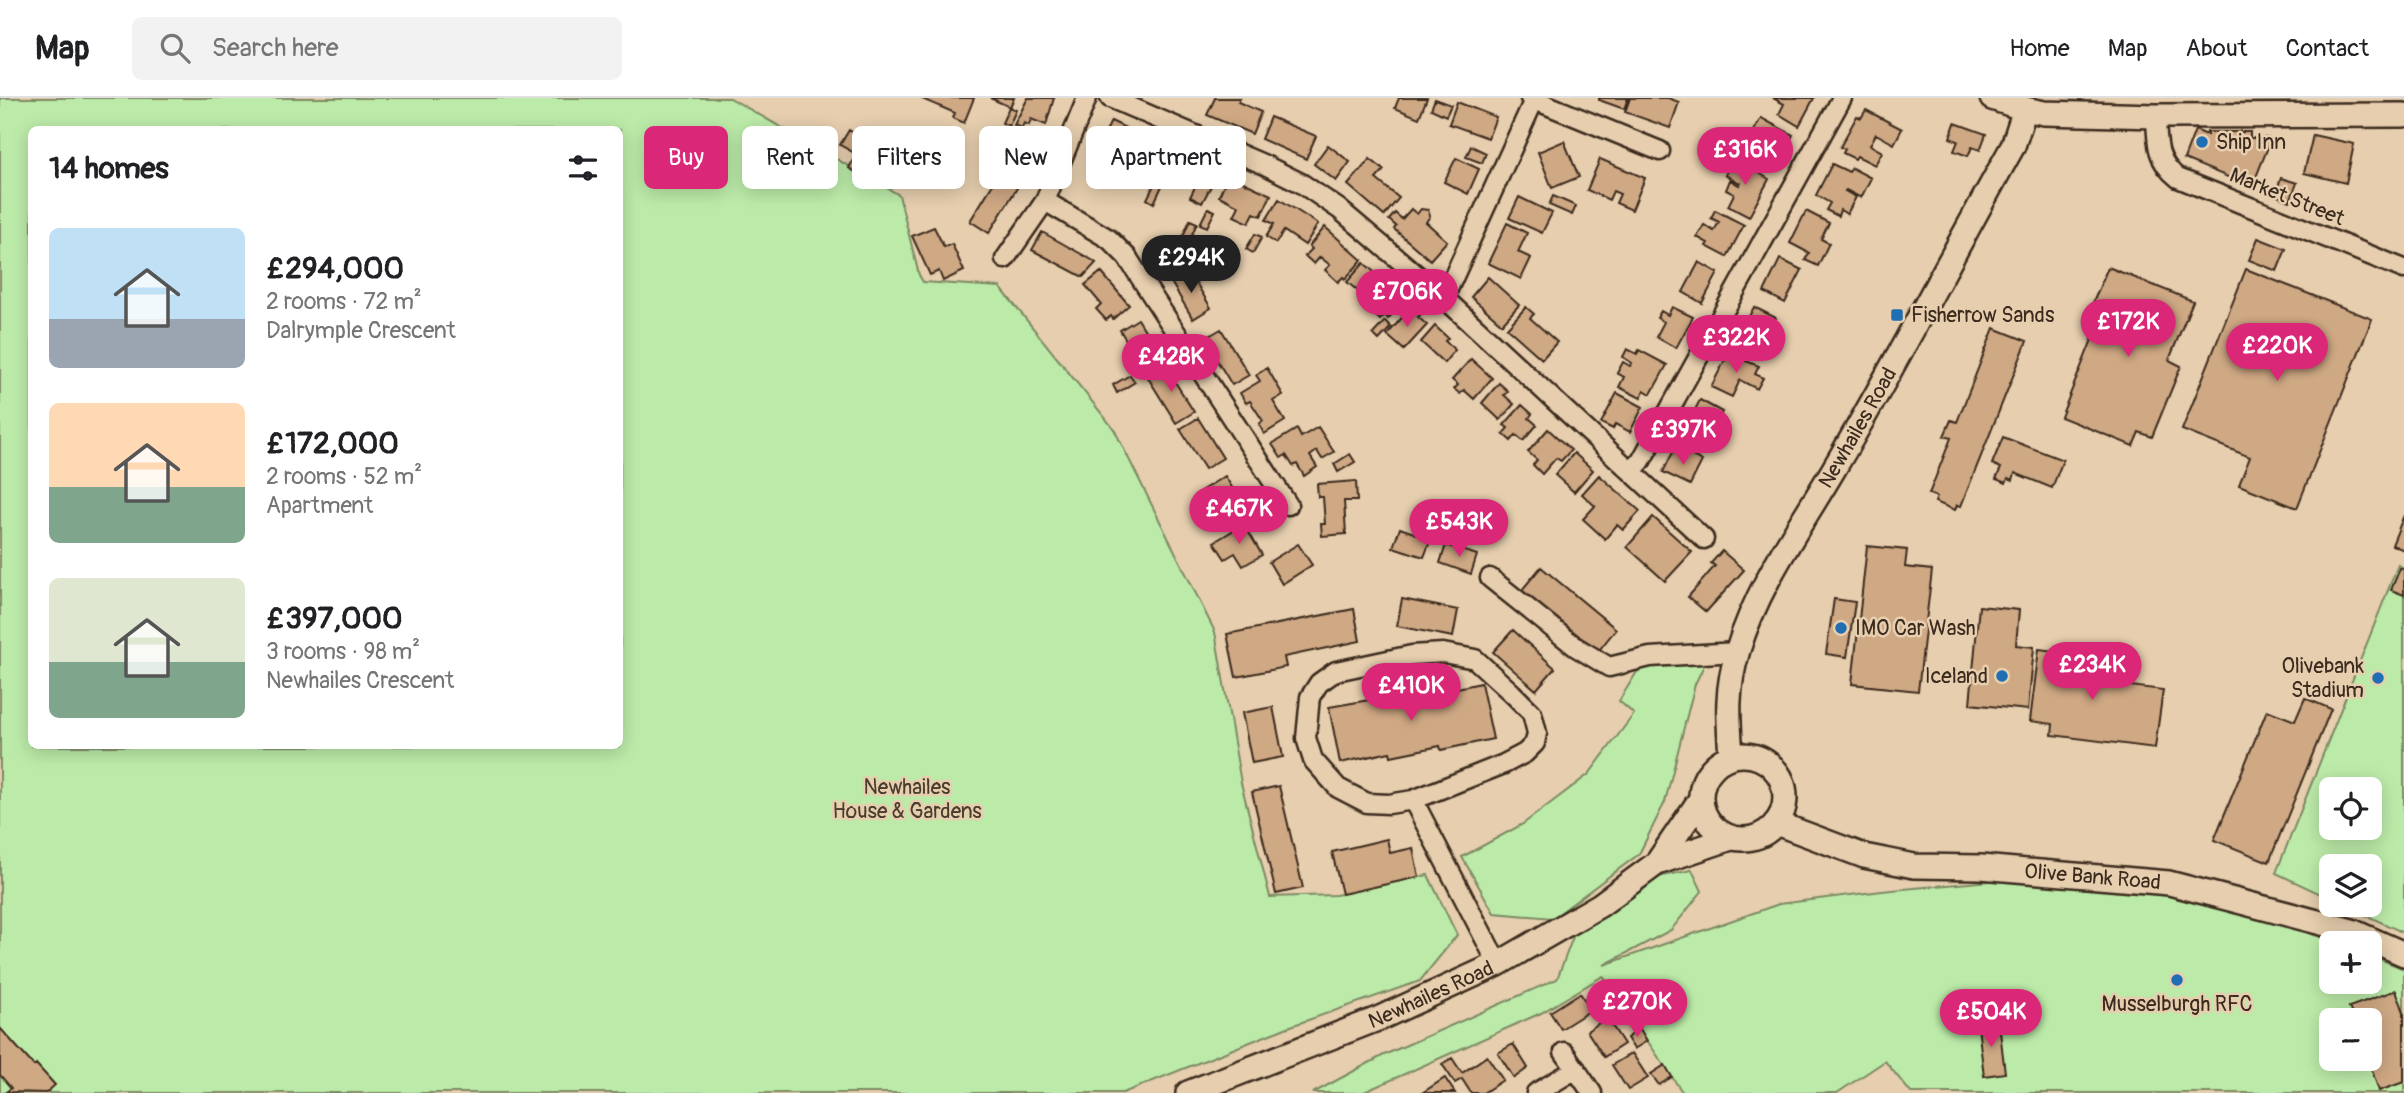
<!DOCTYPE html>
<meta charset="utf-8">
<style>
:root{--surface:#fff;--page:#f2f2f2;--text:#202124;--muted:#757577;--line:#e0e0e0;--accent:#db2777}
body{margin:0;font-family:Pangolin,sans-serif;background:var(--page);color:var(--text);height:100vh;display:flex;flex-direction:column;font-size:26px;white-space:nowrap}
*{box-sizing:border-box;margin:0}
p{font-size:23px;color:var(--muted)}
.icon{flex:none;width:38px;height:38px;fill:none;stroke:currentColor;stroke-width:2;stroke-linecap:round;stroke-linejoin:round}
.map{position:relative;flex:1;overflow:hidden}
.side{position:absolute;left:28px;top:28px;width:595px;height:623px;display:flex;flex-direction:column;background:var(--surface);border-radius:10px;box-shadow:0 4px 18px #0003}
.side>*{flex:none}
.top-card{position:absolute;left:644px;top:28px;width:665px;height:63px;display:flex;gap:14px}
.tools{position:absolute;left:2319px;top:679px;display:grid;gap:14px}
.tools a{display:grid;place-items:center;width:63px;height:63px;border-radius:10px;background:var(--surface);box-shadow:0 4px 18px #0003;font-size:35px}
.price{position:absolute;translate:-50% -60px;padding:0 16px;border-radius:24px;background:var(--accent);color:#fff;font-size:23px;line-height:46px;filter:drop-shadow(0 2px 4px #0008)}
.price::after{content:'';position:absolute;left:50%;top:42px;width:21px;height:16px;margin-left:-10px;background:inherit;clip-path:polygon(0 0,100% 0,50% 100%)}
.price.on{background:#222;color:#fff}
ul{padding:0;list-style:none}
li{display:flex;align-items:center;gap:21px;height:175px;padding:0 21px}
li span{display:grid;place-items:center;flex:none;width:196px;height:140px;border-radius:10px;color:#555}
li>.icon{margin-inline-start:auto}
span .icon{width:84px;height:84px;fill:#fffc;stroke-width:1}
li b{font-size:30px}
h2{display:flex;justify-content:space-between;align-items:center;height:84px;padding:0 21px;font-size:30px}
.chip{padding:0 24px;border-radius:10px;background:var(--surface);box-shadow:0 4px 18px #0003;font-size:24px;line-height:63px}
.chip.on{background:var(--accent);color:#fff}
header{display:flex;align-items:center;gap:42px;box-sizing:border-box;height:98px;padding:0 35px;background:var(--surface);border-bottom:2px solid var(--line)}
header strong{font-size:33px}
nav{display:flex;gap:38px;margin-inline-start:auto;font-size:24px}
.search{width:490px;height:63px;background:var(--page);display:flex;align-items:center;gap:18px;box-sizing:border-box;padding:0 24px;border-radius:10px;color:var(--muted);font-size:26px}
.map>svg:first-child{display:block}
</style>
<header>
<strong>Map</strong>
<div class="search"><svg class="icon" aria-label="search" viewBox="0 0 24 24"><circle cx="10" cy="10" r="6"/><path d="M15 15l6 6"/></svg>Search here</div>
<nav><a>Home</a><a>Map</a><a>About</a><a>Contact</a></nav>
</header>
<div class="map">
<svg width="2404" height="995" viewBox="0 0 2404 995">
<rect width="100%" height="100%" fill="#e6ceae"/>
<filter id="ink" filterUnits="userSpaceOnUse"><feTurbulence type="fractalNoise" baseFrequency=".0143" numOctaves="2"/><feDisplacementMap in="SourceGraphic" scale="14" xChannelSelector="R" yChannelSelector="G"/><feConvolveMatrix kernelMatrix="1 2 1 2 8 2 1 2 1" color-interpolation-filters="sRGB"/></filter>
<g filter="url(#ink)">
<path fill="#bceba9" stroke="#7c8a64" stroke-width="2" fill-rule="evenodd" d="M0,0H730L899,97L919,177L923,184L1000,189L1114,331L1215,534L1241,685L1270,799L1336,797L1428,777L1457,837L1420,883L1288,929L1123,995H0ZM32,32H620V648H32Z
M2398,467L2404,470V835L2344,807H2370V768H2331V801L2276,775ZM2331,691H2370V730H2331Z
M1707,561L1695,586L1665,704L1639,756L1553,820L1494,815L1462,759L1523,726L1589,676L1634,616L1619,603L1643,564Z
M1692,772L1702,793L1671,832L1604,867L1779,806L1882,793L2001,782L2120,787L2239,810L2337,845H2331V884H2370V857L2404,871V995H1911L1885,963L1837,995H1683L1603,878L1541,915L1362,995H1313L1384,957L1557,881L1576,831L1658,779ZM2331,922H2370V961H2331Z"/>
<path fill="#cfa884" stroke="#3b2a1e" stroke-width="2" d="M920,0H974L964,25L953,20L955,15Z
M990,0H1014L1010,9Z
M1028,0H1054L1046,27L1031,21L1029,27L1024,25L1022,30L1014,27Z
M1215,0H1240L1238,4L1261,14L1252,36L1207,17Z
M1399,0H1427L1419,20L1395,10Z
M1599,0H1628L1624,11L1599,2Z
M1630,0H1668L1679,4L1670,30L1625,14Z
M1773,0H1814L1799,28L1779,16L1784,6Z
M1435,1L1451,7L1446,18L1431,11Z
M1457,4L1496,19L1488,40L1449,26Z
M1009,9L1016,12L1009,28L1002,25Z
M1866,12L1902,31L1894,46L1876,36L1870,47L1882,54L1875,67L1857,58L1855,61L1843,55L1845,51L1840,49L1857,18L1861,20Z
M1270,19L1316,38L1306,61L1261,41Z
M1761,20L1793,37L1777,68L1761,60L1759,64L1736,51L1741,42L1747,45Z
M1111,23L1136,35L1120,69L1095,57Z
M1955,25L1986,36L1980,52L1972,49L1968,58L1954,53L1958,43L1950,40Z
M849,32L904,64L895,78L872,65L864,79L849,70L856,56L840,47Z
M2195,32L2207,37V34H2250V40H2268V49L2252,89L2184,61Z
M2313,37L2354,46L2346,85L2304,75Z
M1142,38L1168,50L1158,71L1155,70L1151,77L1140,72L1143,64L1133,59Z
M1564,43L1579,79L1552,90L1538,54Z
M1328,47L1350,64L1336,83L1314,66Z
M1471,48L1486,55L1482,65L1466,59Z
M1175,53L1219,73L1202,105L1190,99L1195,89L1165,75Z
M1456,60L1479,71L1468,96L1444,84Z
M1734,60L1769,81L1749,119L1728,108L1734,96L1726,92L1730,82L1739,87L1740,85L1725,77Z
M1370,61L1384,72L1376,81L1399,100L1384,118L1348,87Z
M1600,61L1645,80L1632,112L1616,105L1620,96L1613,93L1609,102L1587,92Z
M1832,66L1849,74L1852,70L1871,80L1861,100L1846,92L1845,93L1856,99L1847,116L1840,112L1838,118L1826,112L1830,105L1816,97Z
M1228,77L1271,97L1261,118L1254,115L1249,125L1234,118L1239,108L1219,98Z
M998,78L1017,90L989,135L970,123Z
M2281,80L2297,85L2290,103L2275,97Z
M1155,85L1162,88L1154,105L1147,101Z
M1553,98L1576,108L1572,117L1549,107Z
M1519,99L1552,115L1542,135L1509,120Z
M1279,101L1318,126L1305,147L1284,133L1276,145L1266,139L1274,126L1266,122Z
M1208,110L1215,113L1207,129L1200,126Z
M1411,111L1417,116L1421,111L1428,112L1430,118L1426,124L1447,143L1430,162L1394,131L1396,128L1389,122L1395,115L1402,121Z
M1715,112L1744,127L1727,159L1706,148L1708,145L1697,139L1704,127L1714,133L1719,124L1711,120Z
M1806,113L1829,125L1821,141L1829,145L1818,168L1805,162L1809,155L1790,145Z
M1190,122L1197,125L1190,141L1183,138Z
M1507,125L1527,135L1518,154L1531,160L1521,181L1488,165Z
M934,129L944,149L952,146L964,173L943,183L939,173L930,177L912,138Z
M1325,129L1362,162L1345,181L1343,179L1338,184L1325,172L1330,167L1320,159L1314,166L1305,158L1312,151L1309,148Z
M1042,134L1092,162L1096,165L1083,179L1032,152Z
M1255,136L1262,139L1253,155L1246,151Z
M2258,140L2286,151L2277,173L2249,162Z
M1780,161L1802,172L1785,205L1764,194Z
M1699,164L1718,175L1702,205L1683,194Z
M1364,165L1382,181L1366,200L1347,184Z
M2108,169L2193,203L2169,262L2181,268L2152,339L2139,334L2133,348L2061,319L2099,224L2087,219Z
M2246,171L2372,221L2297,410L2239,387L2250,359L2182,332Z
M1189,173L1211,210L1193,221L1171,184Z
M1101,174L1129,207L1113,221L1111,218L1106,222L1096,211L1101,206L1085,187Z
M1488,179L1519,207L1502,226L1471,199Z
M1387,186L1405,202L1388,221L1385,217L1380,222L1374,216L1378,212L1370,205Z
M1412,208L1421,216L1418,219L1427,227L1404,252L1387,237Z
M1526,209L1534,216L1530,220L1557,244L1542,261L1507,230Z
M1672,209L1693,219L1676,250L1656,239L1664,224L1657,220L1661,213L1668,217Z
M1754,209L1776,220L1759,252L1737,241Z
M1138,221L1160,257L1142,268L1120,232Z
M1385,223L1391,229L1379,242L1373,236Z
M1435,228L1448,240L1445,243L1455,252L1444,265L1421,244Z
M1994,230L2027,243L1961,408L1957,407L1955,412L1935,404L1937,399L1929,396L1951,340L1944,338L1951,322L1957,324Z
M1221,231L1249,277L1232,287L1204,241Z
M1627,251L1637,256L1639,252L1667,267L1651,296L1644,292L1641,300L1619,289L1624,279L1617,275L1623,264L1630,268L1632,265L1623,259Z
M1728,256L1759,268L1755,276L1763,280L1757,291L1740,282L1732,299L1711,289Z
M1471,261L1492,280L1474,301L1464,292L1460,296L1454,291L1458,287L1452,282Z
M1165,268L1194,314L1176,325L1147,278Z
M1267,270L1283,297L1273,303L1285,323L1264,336L1259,326L1263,323L1250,303L1246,305L1240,295L1260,283L1256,277Z
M1130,277L1135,284L1117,295L1113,287Z
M1499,285L1508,293L1504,297L1514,306L1500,322L1482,305Z
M1617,295L1643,309L1630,334L1615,326L1613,331L1601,325Z
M1700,302L1722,314L1713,331L1721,335L1711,356L1690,345L1693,338L1684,333Z
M1522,307L1532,316L1529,320L1537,327L1523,343L1516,337L1511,343L1503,336L1508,330L1504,327Z
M1198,320L1223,360L1205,371L1180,331Z
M1318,329L1334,354L1322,361L1317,353L1310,358L1317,369L1304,378L1297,366L1293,368L1286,357L1281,360L1272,346L1297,331L1301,339Z
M1548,331L1571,352L1561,363L1556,360L1542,376L1533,367L1537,362L1528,354Z
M2003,339L2063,362L2052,390L2015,375L2013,382L2008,380L2006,385L1996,381L2001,370L1992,366Z
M1674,352L1685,358L1687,355L1702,363L1690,387L1663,374Z
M1574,355L1593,372L1574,394L1555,377Z
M1350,356L1355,364L1338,374L1334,366Z
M1599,377L1640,413L1623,432L1617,427L1605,441L1583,421L1595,408L1582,396Z
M1225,378L1242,406L1234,411L1238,419L1222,429L1217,420L1219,419L1202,392Z
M1356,383L1357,403H1344L1346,436L1322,438L1321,426H1325L1323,399H1318L1317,386Z
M2404,417V452L2392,447Z
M1653,419L1692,454L1665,483L1627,449Z
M1244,426L1262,457L1243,468L1235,455L1225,461L1214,444Z
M1400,430L1431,441L1424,459L1393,449Z
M1298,446L1312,467L1282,486L1269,464Z
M1446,447L1477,457L1471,476L1440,465Z
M1867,448L1907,452L1905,469L1932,472L1918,593L1852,586Z
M1722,453L1744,472L1706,514L1688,499L1715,468L1711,465Z
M1541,469L1616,531L1596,556L1521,493Z
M2400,470L2404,471V497L2391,492Z
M1402,501L1458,512L1453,539L1397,528Z
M1834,501L1855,504L1847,559L1826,556Z
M1979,508L2019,512L2016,547L2034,549L2028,612L1970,606Z
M1354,511L1360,543L1284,559L1286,569L1236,579L1227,536Z
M1513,532L1555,570L1536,592L1493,554Z
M2039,551L2102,559L2099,584L2163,592L2155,650L2052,637L2053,626L2030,623Z
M1481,585L1493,641L1441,652L1440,648L1391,658L1390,654L1340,665L1329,609L1432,591L1433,595Z
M2305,600L2331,611L2269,764L2214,742L2267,612L2295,623Z
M1273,609L1283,659L1252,665L1242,615Z
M1279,688L1303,790L1276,796L1252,694Z
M1387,741L1390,755L1413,750L1419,779L1342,796L1332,754Z
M2396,892L2404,914V984L2379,993L2368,961H2370V922H2354L2349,909Z
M1580,895L1591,912L1561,931L1550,914Z
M1607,920L1624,946L1604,959L1587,933Z
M1999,925L2005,975L1984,978L1978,928Z
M0,930L34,968L36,966L55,987L46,995L6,994L11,990L0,977Z
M1640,931L1647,943L1634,951L1627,940Z
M1513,946L1528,970L1514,980L1498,955Z
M1632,955L1648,980L1628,992L1612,967Z
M1487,958L1503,982L1483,995H1471L1462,981L1455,985L1442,966L1452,960L1462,975Z
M1665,967L1672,979L1659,987L1651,976Z
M1445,980L1455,995H1422Z"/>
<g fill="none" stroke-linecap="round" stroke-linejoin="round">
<defs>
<path id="minor" d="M1110,0L1265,67L1301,85L1339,111L1444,200L1704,441
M1530,0L1660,53
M2156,18C2157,44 2156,63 2178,80L2404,171
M1045,103L1109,141L1127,159L1288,407
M1005,161L1045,103L1087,0
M1444,200L1534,2
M1632,373L1641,363L1842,0
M1490,480L1576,549L1609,569L1650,559L1737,554
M1443,555L1475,561L1512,595L1532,615L1537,635L1535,645L1525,655L1504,666L1413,702L1389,706L1367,705L1338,690L1313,662L1306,640L1310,599L1319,585L1336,573L1412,557Z
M1413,702L1498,866
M1564,954L1592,995
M1536,995L1576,971"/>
<g id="major">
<path d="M1992,0L2025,11L2044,15L2156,18L2404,17"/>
<circle cx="1743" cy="699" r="42"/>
<path id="s1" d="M1731,657C1728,618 1726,591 1738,552C1758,486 1800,429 1835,369C1897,264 1953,155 2013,48L2025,11"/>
<path id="s2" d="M1776,725L1864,758L1914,768L1981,769L2169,785L2352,833L2404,856"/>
<path d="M1657,765L1700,702"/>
<path id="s3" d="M1188,995L1380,920L1498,866L1600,807L1657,765L1731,740"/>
</g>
</defs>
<use href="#minor" stroke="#3b2a1e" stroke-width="23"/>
<use href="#major" stroke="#3b2a1e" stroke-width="28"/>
<use href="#minor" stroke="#e6ceae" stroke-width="18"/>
<use href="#major" stroke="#e6ceae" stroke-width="23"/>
</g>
</g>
<g fill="#1f6fb2" stroke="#e6ceae" stroke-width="2.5">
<circle cx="2202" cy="44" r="7"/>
<rect x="1890" y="210" width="14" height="14" rx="3.5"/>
<circle cx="1841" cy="530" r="7"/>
<circle cx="2002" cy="578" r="7"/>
<circle cx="2378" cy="580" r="7"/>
<circle cx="2177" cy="882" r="7"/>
</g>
<g text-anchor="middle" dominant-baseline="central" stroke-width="5" stroke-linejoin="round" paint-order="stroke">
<g font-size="21" fill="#3b2a1e" stroke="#e6ceae" text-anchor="start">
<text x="2216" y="44">Ship Inn</text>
<text x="1911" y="217">Fisherrow Sands</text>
<text x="1855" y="530">IMO Car Wash</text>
<text x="2364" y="568" text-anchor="end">Olivebank<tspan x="2364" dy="24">Stadium</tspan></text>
<text x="1988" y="578" text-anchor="end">Iceland</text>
<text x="2177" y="906" text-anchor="middle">Musselburgh RFC</text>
</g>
<g font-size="21" fill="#3b2a1e" stroke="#e6ceae">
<text transform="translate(2287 99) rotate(22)">Market Street</text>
<text stroke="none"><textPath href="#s1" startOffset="359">Newhailes Road</textPath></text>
<text stroke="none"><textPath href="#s2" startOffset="324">Olive Bank Road</textPath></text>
<text stroke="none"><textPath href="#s3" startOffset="262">Newhailes Road</textPath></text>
</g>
<g font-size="21" fill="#483d2c" stroke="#e6ceae">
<text x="907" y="689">Newhailes<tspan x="907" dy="24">House &amp; Gardens</tspan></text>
</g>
</g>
</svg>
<div class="tools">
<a><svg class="icon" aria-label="locate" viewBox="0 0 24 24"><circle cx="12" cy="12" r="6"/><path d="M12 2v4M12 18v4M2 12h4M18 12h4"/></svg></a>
<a><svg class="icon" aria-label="layers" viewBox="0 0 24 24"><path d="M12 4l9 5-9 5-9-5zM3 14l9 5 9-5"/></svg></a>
<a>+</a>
<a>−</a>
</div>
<b class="price" style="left:1745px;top:89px">£316K</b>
<b class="price on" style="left:1191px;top:197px">£294K</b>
<b class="price" style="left:1407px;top:231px">£706K</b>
<b class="price" style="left:2128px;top:261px">£172K</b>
<b class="price" style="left:1736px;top:277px">£322K</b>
<b class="price" style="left:2277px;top:285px">£220K</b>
<b class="price" style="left:1171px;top:296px">£428K</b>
<b class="price" style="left:1683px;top:369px">£397K</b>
<b class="price" style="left:1239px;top:448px">£467K</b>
<b class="price" style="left:1459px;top:461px">£543K</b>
<b class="price" style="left:2092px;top:604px">£234K</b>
<b class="price" style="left:1411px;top:625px">£410K</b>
<b class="price" style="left:1637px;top:941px">£270K</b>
<b class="price" style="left:1991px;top:951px">£504K</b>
<div class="top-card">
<a class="chip on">Buy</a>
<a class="chip">Rent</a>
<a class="chip">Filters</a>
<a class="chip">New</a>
<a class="chip">Apartment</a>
</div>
<section class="side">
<h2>14 homes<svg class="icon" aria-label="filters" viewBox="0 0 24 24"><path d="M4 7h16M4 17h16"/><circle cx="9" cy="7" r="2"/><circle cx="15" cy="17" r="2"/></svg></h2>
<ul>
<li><span style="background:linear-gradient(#bfe0f5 65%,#9aa5b1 0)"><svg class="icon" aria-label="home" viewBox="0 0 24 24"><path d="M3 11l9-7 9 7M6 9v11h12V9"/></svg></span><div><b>£294,000</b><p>2 rooms · 72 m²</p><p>Dalrymple Crescent</p></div></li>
<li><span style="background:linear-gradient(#ffd9b3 60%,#7fa58c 0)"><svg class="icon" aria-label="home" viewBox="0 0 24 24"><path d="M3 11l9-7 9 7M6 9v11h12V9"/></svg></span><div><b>£172,000</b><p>2 rooms · 52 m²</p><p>Apartment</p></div></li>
<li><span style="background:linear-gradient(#dfe7d0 60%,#7fa58c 0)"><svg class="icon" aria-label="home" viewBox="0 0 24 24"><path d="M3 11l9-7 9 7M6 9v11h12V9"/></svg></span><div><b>£397,000</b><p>3 rooms · 98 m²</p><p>Newhailes Crescent</p></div></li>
</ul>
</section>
</div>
